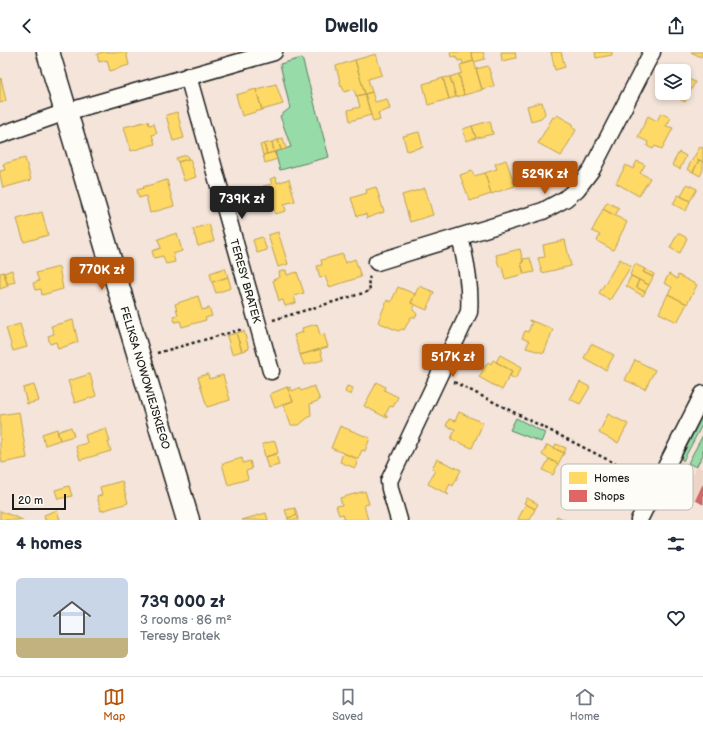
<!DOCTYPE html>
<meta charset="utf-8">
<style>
:root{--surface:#fff;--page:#f6f6f7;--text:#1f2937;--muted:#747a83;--line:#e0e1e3;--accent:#b45309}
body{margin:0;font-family:"Balsamiq Sans",sans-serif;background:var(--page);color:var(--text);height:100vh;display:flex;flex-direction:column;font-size:15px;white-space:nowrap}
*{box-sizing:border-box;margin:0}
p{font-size:13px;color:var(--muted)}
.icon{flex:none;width:22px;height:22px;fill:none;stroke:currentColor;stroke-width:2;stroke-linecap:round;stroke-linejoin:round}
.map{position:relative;height:468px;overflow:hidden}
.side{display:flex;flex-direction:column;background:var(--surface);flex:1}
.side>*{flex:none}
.fabs{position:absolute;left:655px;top:12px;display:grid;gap:8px}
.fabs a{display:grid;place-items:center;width:36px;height:36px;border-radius:6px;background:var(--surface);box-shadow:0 2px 6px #0003;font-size:20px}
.scale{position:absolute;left:12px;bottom:10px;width:54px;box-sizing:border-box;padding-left:4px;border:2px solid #1c1c1c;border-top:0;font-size:11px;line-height:14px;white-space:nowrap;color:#1c1c1c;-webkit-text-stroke:3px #fdfcf7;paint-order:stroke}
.price{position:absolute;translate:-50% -34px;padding:0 9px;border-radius:4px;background:var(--accent);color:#fff;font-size:13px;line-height:26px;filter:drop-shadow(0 1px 2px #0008)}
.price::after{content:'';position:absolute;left:50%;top:24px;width:12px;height:9px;margin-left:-6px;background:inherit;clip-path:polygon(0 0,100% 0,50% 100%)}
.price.active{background:#222;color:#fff}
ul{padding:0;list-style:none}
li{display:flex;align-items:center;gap:12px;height:100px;padding:0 16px}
li span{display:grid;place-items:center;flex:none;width:112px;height:80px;border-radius:6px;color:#555}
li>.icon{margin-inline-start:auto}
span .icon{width:48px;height:48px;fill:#fffc;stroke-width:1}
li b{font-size:17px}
h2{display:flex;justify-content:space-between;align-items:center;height:48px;padding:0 16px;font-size:17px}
header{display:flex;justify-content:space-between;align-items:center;height:52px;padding:0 16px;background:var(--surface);font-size:18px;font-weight:700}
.tab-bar{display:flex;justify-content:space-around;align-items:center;height:56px;border-top:1px solid var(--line);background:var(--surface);font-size:11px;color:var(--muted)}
.tab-bar a{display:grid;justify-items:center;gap:2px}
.tab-bar .active{color:var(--accent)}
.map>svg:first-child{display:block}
</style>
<header><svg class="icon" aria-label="back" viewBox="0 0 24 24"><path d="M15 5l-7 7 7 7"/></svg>Dwello<svg class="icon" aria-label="share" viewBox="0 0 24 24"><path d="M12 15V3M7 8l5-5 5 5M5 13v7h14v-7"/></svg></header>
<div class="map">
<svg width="703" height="468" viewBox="0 0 703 468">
<rect width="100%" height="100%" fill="#f4e4d9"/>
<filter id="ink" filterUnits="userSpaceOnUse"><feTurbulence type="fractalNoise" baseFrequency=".025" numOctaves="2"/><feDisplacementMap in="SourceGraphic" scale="8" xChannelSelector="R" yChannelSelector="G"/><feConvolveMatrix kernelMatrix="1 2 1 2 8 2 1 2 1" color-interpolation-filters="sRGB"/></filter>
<g filter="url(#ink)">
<path fill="#eed4c4" d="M697,414L703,417V452L690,445L684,456L678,453Z"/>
<path fill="#97dba8" stroke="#5a7c62" d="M302,6L329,105L280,118L275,100L291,95L280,64L290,56L280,12Z
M703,362V371L683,409L681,406Z
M516,366L545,381L541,390L510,378Z
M703,383V403L696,415L688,411Z"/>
<path fill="#ffd966" stroke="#bba050" d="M103,0H126L129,13L110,19L107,8L99,10L97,2Z
M450,0H471L474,9L463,12L462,8L458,9L456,4L451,5Z
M471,0H483L485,7L474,10Z
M501,0H515L516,6L502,9Z
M551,0H561L565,15L555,18Z
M595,0H612V3L596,6Z
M691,0H703L701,5Z
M376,2L382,23L368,27L372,40L365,42L355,8Z
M355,8L365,42L356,44L354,37L344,40L342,33L341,34L336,14Z
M474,9L482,38L464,43L459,22L462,21L460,13Z
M488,14L494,34L482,37L476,17Z
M682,16L688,18L684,25L695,30L685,50L668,41H684V19H680Z
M459,22L464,43L456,45L450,25Z
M450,25L456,45L449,47L443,26Z
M1,26L6,49L0,51V27Z
M443,26L449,47L428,53L423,32Z
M276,32L283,52L262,58L256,37Z
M256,37L262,58L242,64L236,43Z
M372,40L375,50L387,47L390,57L378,61L380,68L373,70L365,42Z
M365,42L371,63L350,69L348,58L360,55L357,44Z
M542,50L545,62L541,66L531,69L527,54Z
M177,60L184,86L173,89L166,63Z
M661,61L671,66L666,74L673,76L662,97L655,94L653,97L647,94L648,90L638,85L648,64L657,69Z
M557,63L573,72L572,75L576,78L561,104L538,91L553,65L555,66Z
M148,69L149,73L154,72L157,81L152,83L155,92L131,99L124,75Z
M490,69L493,82L476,86L472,74Z
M472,74L476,86L466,89L463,77Z
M419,80L423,95L407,99L403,84Z
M283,86L286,97L281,98L278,88Z
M278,88L281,98L274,100L272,90Z
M272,90L274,100L267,102L264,92Z
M264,92L267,102L263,103L260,93Z
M700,95L703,96V110L694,105Z
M274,100L277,107L265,111L263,103Z
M679,100L686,104L680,117L672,113Z
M187,103L188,107L178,110L176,106Z
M694,105L699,108L693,120L687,117Z
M25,106L31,128L3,136L0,123V119L5,118L3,112Z
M188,107H190L196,125L184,129L178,110Z
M506,108L515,134L491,142L485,121L497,117L495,112Z
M699,108L703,110V118L700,124L693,120Z
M637,109L645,113L640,121L650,126L639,144L616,131L626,113L633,117Z
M472,119L474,124L485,121L491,142L470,149L460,123Z
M276,125L277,131L289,127L295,149L284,152L286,159L275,162L273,155L269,156L263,134L272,132L270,127Z
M167,128L174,154L150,161L146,144L139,146L137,138L144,136L143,135Z
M687,132L697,137L690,149L681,144Z
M376,135L384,160L367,166L366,162L357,164L351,146L367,141L366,138Z
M425,136L433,163L410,170L402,143Z
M678,143L690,149L686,159L673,152Z
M607,150L619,156L615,164L603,157Z
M603,157L627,170L613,198L597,189L600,183L592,179Z
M42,160L48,183L24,190L17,167Z
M209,172L214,189L198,194L193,177Z
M278,180L288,212L278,215L268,183Z
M177,181L182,199L173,202L175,210L166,212L163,204L154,206L152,199L161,196L158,187Z
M678,181L687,186L680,201L670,196Z
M262,185L267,198L257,201L253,188Z
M565,188L571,214L542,221L538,206L545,205L543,193Z
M520,197L523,210L521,211L524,222L505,227L502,215H499L496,203Z
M343,202L345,211L355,207L361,225L329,235L325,224L320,226L317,214L322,213L321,208Z
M530,206L534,220L524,222L521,211L523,210V207Z
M620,207L631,214L610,248L599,241Z
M635,212L645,217L643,220L653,225L649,233L630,223Z
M59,215L63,237L42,243L41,237L35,238L33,231L39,229L36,221Z
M225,216L228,225L212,230L210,221Z
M645,217L654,222L653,225L643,220Z
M12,218L15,230L7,232L4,221Z
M286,218L287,223L297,220L304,241L294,244L296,251L285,254L283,248L279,249L273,228L280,225L279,220Z
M4,220L8,234L0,237V221Z
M669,222L677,227L678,223L697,233L687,252L668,242L672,235L664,231Z
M631,224L639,228L636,235L645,240L643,244L626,234Z
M228,225L231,236L216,241L212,230Z
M639,228L649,233L645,240L636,235Z
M419,234L434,240L427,258L411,251Z
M398,235L415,242L411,251L415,253L413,258L417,262L416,265H411L404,278L402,277L398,279L378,270L387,248L391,250Z
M668,242L687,252L677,270L659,261Z
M198,244L202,258L209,256L212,264L205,266L206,268L182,275L180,269L175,270L173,264L178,263L175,252Z
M73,268L78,290L58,297L56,290L50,292L48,284L54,282L51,274Z
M529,268L553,277L544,301L526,296L529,289L522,286L525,279L528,280L532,270L529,269Z
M20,272L27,295L13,299L6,276Z
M317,272L320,283L324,282L328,295L300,303L294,283L303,280L302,276Z
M244,279L249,297L242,299L236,281Z
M236,281L242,299L232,302L227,284Z
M591,292L614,303L606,318L584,306Z
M320,297L323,308L304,313L300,303Z
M500,303L522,315L515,327L510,324L512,319L496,310Z
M493,308L512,319L502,338L479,325L488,310L491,312Z
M635,308L655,318L645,337L625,328Z
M90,322L96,344L75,351L68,329Z
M208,322L209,327L223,323L230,348L207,355L198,325Z
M377,330L385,335L384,338L398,345L393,355L390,354L385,363L388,365L387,366L364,354Z
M580,330L590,335L580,352L570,347Z
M34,333L39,349L27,352L23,336Z
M314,334L320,348L310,352L311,363L299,373H291L283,352L293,349L287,335L291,336L292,339L299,336L301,339Z
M347,334L353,336L351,343L345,340Z
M287,335L293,349L275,356L270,342Z
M19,360L27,406L2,411L0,398V363Z
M459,360L483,371L472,396L451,387L455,377L446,374L449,367L455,369Z
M608,362L628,372L618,391L599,381Z
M340,374L370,386L365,399L362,398L358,407L331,396Z
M71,375L74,384L60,388L57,380Z
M106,376L110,390H108L111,399L80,408L76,394L87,391L85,383Z
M57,377L60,388L45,393L42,382Z
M275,389L278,401L265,405L262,392Z
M556,392L566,396L564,401L554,396Z
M547,393L564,401L558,412L542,403Z
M343,401L358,407L355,416L340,410Z
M276,402L279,413L268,416L265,405Z
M242,406L243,411L250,409L252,417L246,419L248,427L228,433L222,412Z
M437,407L461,418L453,434L450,432L446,440L449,443L428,432L435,418L432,416Z
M549,407L558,412L553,423L543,418Z
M122,429L128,451L101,459L97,444L102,443L100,435Z
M69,434L72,444L58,447L55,438Z
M365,439L369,452L364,453L368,468H345L343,462L339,463L336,454L342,453L340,446Z
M527,446L538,452L535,457L524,451Z
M526,452L535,457L530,468H521L518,467Z
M295,456L297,463L288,466L285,458Z
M57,458L60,468H45L44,463Z
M0,459L23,468H0Z
M266,461L268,468H242L259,463Z
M297,463L298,468H288V466Z
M557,464L565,468H555Z"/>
<path fill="#e06666" stroke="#a55050" d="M703,433V452L696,448Z"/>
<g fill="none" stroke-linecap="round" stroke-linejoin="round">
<defs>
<g id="street">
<path id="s1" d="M188,24L271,319"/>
<path d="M0,83L66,60L274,0"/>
<path d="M377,210L543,159L565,147L577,137L592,117L652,0"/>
<path d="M399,468L390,437L389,429L469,260C471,235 466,209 460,185"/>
<path d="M639,468L703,342"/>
</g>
<g id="secondary">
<path id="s2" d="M48,0L188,468"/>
</g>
</defs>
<use href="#street" stroke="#1c1c1c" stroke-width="19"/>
<use href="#secondary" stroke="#1c1c1c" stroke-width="25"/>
<path stroke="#1c1c1c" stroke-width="2.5" stroke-dasharray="3 3" stroke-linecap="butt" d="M273,268L370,239L368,228L370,225
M157,301L243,277
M454,330L642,425"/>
<use href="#street" stroke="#fdfcf7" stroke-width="16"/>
<use href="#secondary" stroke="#fdfcf7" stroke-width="22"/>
</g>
</g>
<g text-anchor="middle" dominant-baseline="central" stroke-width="4" stroke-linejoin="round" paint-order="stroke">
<g font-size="11" fill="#1c1c1c" stroke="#fdfcf7">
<text stroke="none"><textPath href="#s1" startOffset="213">TERESY BRATEK</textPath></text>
<text stroke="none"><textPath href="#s2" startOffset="340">FELIKSA NOWOWIEJSKIEGO</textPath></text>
</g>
</g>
<rect x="561" y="412" width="132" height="46" rx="6" fill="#fdfcf7" stroke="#bab9b5" stroke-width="1"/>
<rect x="569" y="420" width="18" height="12" fill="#ffd966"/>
<rect x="569" y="438" width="18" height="12" fill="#e06666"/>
<g font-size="11" fill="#1c1c1c">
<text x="594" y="430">Homes</text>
<text x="594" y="448">Shops</text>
</g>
</svg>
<div class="fabs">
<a><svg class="icon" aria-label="layers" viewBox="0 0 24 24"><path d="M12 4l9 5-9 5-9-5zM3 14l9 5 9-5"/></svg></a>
</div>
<div class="scale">20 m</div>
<b class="price" style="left:545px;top:143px">529K zł</b>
<b class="price active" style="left:242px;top:168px">739K zł</b>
<b class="price" style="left:102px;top:239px">770K zł</b>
<b class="price" style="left:453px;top:326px">517K zł</b>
</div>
<section class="side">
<h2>4 homes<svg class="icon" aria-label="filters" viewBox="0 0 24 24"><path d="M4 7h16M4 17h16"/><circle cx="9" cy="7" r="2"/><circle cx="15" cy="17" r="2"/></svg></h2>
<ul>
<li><span style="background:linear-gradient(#c9d6e8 75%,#c2b280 0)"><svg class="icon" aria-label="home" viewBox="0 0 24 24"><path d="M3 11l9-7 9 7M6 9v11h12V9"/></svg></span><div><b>739 000 zł</b><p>3 rooms · 86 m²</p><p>Teresy Bratek</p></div><svg class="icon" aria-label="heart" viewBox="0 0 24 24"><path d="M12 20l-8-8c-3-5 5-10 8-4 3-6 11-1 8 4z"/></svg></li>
</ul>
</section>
<nav class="tab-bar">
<a class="active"><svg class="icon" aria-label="map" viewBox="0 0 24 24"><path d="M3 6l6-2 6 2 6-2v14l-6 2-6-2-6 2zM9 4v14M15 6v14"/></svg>Map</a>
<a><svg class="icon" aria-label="saved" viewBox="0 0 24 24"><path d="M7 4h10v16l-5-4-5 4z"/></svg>Saved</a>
<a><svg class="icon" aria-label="home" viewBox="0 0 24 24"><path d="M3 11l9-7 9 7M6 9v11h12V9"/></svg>Home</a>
</nav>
